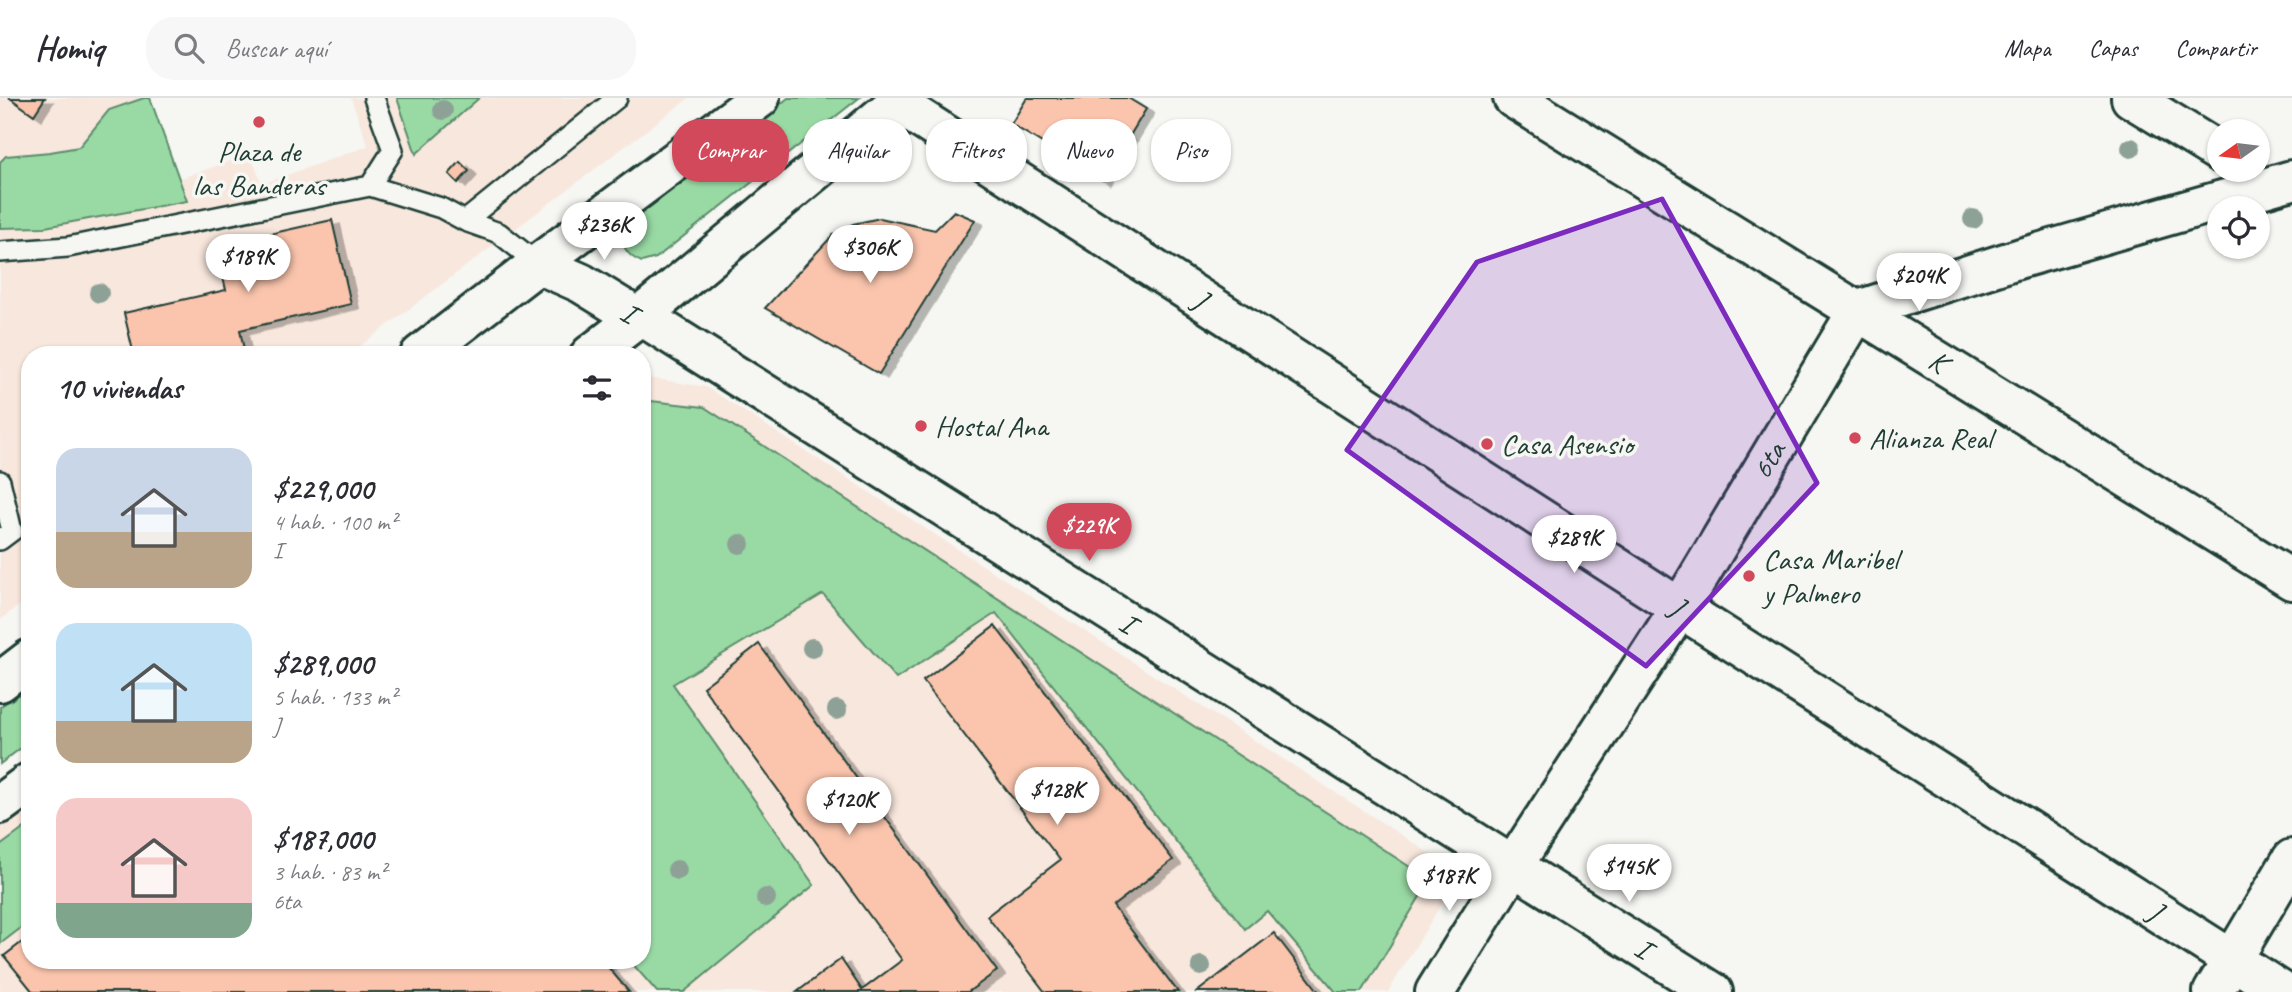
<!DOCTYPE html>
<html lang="es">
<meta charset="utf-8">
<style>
:root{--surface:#fff;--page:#f7f7f7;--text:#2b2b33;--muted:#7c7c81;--line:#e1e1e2;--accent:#d1495b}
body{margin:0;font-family:Caveat,sans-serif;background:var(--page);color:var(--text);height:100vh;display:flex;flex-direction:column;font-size:26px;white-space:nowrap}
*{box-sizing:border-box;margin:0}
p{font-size:23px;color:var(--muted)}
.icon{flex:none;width:38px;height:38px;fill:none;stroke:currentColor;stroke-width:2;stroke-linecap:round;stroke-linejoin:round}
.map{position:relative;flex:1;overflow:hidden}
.sheet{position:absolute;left:21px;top:248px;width:630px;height:623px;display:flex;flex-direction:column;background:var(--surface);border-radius:28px;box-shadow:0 2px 5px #0004}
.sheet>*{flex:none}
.guide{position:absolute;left:672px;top:21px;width:665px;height:63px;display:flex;gap:14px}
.needle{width:46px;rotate:256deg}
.tools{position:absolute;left:2207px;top:21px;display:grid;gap:14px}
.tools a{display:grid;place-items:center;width:63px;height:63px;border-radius:50%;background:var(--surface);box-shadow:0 2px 5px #0004;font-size:35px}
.price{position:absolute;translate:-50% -60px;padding:0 16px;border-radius:24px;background:#fff;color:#222;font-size:23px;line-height:46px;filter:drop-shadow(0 2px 4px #0008)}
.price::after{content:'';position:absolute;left:50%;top:42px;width:21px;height:16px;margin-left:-10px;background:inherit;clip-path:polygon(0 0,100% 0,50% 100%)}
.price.current{background:var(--accent);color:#fff}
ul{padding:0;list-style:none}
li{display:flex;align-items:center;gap:21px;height:175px;padding:0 35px}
li span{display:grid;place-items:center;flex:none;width:196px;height:140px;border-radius:21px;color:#555}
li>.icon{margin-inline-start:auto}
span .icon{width:84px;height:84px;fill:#fffc;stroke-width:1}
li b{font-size:30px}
h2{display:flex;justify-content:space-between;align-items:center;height:84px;padding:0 35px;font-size:30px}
.chip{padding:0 24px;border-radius:28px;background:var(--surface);box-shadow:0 2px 5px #0004;font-size:24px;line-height:63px}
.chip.current{background:var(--accent);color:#fff}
header{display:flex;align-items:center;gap:42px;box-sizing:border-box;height:98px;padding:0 35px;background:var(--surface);border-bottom:2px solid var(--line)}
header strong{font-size:33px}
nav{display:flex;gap:38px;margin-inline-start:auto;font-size:24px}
.search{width:490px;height:63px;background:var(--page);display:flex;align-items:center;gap:18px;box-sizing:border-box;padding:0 24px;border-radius:28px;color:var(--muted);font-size:26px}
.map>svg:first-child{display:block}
</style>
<header>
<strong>Homiq</strong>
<div class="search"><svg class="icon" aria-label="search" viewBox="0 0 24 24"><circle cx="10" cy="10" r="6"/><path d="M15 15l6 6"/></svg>Buscar aquí</div>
<nav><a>Mapa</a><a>Capas</a><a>Compartir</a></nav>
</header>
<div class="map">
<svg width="2292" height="894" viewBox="0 0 2292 894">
<defs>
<filter id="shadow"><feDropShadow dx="8" dy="4.5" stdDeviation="0" flood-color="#0004"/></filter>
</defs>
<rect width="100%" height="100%" fill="#f6f6f2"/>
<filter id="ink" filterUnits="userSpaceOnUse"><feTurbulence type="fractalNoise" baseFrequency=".0143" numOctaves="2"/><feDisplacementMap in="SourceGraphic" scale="14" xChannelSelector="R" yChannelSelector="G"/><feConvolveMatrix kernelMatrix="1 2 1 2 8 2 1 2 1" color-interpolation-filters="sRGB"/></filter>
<g filter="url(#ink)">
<path fill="#f8e7dd" d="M0,0H150L179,81L250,56L262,86L368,48L351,0H689L348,257H30V499L0,522Z
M642,279L706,289L1460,775L1388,894H0V720L30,697V863H642Z"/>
<path fill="#99daa4" stroke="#5c8c6c" stroke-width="2" d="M144,0H150L187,103L45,129L0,130V64L6,58L50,54L79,49L109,12Z
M397,0H479L416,56Z
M788,0H859L656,160L642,164C626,158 619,146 625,129Z
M642,302L704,309L1430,782L1362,894H1336L1267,813L1245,831L996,515L896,581L823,496L673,586L814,787L684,894H657L630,863H642Z
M30,586V643L0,666V609Z
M30,726V823L0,846V748Z"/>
<path fill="#fbc5ad" stroke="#1f3d34" stroke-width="2" filter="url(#shadow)" d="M10,0H45L34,17Z
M1027,0H1128L1146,11L1103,82L1011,26Z
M460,64L469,73L458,85L449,76Z
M954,113L975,122L879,276L765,210L833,137L853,126L880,120L935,132Z
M332,122L351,206L240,232L245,257H134L124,215L226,192L216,148Z
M995,528L1173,762L1113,808L1178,894H1045L987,818L1060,762L923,583Z
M759,546L997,873L968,894H797L841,861L862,892L902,862L703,589Z
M1274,835L1319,894H1197Z
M30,838V863H603L629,894H33L4,858Z"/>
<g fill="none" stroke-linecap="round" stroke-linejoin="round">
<defs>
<path id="lane" d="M370,88L393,52L374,0
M465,123L499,135L538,166
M0,154L68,149L370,88L441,110L465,123L617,0
M0,383L12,433L0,442"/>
<g id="street">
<path id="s1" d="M1513,0L2292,482"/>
<path d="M2131,0L2219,54"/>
<path id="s2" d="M895,6L915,17L1680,510L2283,894"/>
<path id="s3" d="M1713,894L1513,768L1680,510L1858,212L2021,160L2292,82"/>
<path d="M2213,894L2292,761"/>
</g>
<g id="secondary">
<path id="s4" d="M538,166L581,185L638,220L651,224L1513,768L1435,894"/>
</g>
<path id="primary" d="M420,257L538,166L760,0
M590,257L638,220L903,0
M0,584L30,561
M0,706L30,684"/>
</defs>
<use href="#lane" stroke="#1f3d34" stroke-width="24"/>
<use href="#street" stroke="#1f3d34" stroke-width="44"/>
<use href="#secondary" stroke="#1f3d34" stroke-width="44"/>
<use href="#primary" stroke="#1f3d34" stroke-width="44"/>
<use href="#lane" stroke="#f6f6f2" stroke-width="19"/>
<use href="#street" stroke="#f6f6f2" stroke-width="38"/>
<use href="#secondary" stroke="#f6f6f2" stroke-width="38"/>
<use href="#primary" stroke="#f6f6f2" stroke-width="38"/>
</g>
<g fill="#8da196">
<circle cx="443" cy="12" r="10"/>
<circle cx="2131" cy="50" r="10"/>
<circle cx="1973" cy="121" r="10"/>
<circle cx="99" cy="195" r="10"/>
<circle cx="740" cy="446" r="10"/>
<circle cx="812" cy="550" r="10"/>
<circle cx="837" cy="612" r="10"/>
<circle cx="677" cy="772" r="10"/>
<circle cx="766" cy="800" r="10"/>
<circle cx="1201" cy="868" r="10"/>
</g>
</g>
<path fill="#7b2cbf" fill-opacity="0.2" stroke="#7b2cbf" stroke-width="5" stroke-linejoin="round" d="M1662,101L1817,385L1646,568L1347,352L1477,164Z"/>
<g fill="#d1495b" stroke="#f6f6f2" stroke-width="2.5">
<circle cx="259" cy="24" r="7"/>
<circle cx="921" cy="328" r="7"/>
<circle cx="1855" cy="340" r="7"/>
<circle cx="1487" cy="346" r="7"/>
<circle cx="1749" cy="478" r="7"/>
</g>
<g text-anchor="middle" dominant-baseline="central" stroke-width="7" stroke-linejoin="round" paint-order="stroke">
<g font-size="30" fill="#1f3d34" stroke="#f6f6f2" text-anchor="start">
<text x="259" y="53" text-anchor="middle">Plaza de<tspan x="259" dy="34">las Banderas</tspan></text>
<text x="935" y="328">Hostal Ana</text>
<text x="1869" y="340">Alianza Real</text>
<text x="1501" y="346">Casa Asensio</text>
<text x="1763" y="461">Casa Maribel<tspan x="1763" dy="34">y Palmero</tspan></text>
</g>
<g font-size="30" fill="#1f3d34" stroke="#f6f6f2">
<text stroke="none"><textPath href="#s2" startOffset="362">J</textPath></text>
<text stroke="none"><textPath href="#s4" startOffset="103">I</textPath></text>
<text stroke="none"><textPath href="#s1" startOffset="500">K</textPath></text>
<text stroke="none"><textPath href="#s3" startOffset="716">6ta</textPath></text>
<text stroke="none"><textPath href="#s2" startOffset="929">J</textPath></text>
<text stroke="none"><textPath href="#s4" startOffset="691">I</textPath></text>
<text stroke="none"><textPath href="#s2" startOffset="1496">J</textPath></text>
<text transform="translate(1643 850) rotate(32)">I</text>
</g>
</g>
</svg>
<div class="tools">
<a><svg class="needle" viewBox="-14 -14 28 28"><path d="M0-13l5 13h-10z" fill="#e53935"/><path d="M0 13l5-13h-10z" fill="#7c7c81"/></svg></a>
<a><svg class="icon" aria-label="locate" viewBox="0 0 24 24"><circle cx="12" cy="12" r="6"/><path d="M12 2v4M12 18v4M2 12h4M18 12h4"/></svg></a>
</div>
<b class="price" style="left:604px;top:164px">$236K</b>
<b class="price" style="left:870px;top:187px">$306K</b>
<b class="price" style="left:248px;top:196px">$189K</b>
<b class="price" style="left:1919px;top:215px">$204K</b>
<b class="price current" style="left:1089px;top:465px">$229K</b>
<b class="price" style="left:1574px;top:477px">$289K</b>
<b class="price" style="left:1057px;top:729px">$128K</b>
<b class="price" style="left:849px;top:739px">$120K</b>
<b class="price" style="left:1629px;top:806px">$145K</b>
<b class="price" style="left:1449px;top:815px">$187K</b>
<div class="guide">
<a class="chip current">Comprar</a>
<a class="chip">Alquilar</a>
<a class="chip">Filtros</a>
<a class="chip">Nuevo</a>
<a class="chip">Piso</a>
</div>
<section class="sheet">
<h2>10 viviendas<svg class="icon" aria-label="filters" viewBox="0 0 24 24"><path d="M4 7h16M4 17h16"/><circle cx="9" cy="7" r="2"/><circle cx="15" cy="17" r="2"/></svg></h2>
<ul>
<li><span style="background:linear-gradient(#c9d6e8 60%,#b9a48a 0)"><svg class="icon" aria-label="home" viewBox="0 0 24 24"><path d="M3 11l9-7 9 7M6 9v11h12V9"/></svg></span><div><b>$229,000</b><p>4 hab. · 100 m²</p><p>I</p></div></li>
<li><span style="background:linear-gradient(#bfe0f5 70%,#b9a48a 0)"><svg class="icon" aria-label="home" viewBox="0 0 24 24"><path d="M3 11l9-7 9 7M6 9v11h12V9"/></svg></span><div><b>$289,000</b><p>5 hab. · 133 m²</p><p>J</p></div></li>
<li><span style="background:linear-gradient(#f6c9c9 75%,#7fa58c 0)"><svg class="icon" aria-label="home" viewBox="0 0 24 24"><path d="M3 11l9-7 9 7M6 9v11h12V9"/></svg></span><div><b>$187,000</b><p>3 hab. · 83 m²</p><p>6ta</p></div></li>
</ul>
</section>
</div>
